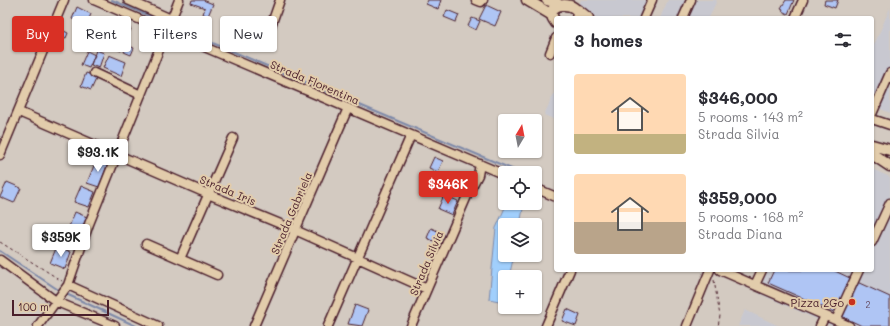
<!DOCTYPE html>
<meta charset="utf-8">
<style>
:root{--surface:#fff;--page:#f2f2f3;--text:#2b2b33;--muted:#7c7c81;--accent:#d93025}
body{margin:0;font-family:Mali,sans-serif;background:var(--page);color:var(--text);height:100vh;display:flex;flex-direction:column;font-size:15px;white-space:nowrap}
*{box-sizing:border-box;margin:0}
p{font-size:13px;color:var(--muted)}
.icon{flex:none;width:22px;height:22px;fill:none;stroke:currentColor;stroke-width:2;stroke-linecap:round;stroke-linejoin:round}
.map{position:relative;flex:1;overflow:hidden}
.panel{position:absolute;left:554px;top:16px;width:320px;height:256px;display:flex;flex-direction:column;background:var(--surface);border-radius:4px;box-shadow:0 1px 3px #0004}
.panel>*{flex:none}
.hud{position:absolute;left:12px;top:16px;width:380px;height:36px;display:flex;gap:8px}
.needle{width:26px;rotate:10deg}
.fabs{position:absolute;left:498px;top:114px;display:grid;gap:8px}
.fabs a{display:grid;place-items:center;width:44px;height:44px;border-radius:4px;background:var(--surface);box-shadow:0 1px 3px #0004;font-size:20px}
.scale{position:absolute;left:12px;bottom:10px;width:97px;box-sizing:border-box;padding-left:4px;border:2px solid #4a1f2b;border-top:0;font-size:11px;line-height:14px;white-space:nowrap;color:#4a1f2b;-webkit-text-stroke:3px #e2ccab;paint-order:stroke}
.price{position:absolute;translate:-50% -34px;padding:0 9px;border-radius:4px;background:#fff;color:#222;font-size:13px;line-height:26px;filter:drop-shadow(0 1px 2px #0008)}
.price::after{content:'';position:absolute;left:50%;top:24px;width:12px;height:9px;margin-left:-6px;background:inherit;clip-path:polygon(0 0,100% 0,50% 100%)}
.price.on{background:var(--accent);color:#fff}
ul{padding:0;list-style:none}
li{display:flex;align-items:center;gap:12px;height:100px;padding:0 20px}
li span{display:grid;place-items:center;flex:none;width:112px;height:80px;border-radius:4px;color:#555}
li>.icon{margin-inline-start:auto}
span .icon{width:48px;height:48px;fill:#fffc;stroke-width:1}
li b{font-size:17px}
h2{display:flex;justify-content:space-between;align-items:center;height:48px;padding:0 20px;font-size:17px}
.pill{padding:0 14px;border-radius:4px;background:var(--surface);box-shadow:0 1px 3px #0004;font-size:14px;line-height:36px}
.pill.on{background:var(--accent);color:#fff}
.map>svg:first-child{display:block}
</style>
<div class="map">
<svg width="890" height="326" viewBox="0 0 890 326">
<rect width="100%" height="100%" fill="#d3cac1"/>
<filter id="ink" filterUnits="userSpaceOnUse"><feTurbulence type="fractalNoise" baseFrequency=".025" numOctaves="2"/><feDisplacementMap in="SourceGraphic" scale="8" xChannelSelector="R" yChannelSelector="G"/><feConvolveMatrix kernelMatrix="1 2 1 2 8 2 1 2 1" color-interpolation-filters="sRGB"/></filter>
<g filter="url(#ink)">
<path fill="#c8c8d0" d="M581,0H651L643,18H598L577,9Z
M668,0H717L709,18H660Z
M890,8V113L872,105V50Z
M556,89V120L544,115Z
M872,169L890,177V326H832L758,293L768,270H872Z
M745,310L779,326H738Z"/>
<path fill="#a1cffc" stroke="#7e89a8" d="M507,203H524L520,225H505V255H514L509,277H505L504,302L489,299L496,228Z"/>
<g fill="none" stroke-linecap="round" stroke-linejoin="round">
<path stroke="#7e89a8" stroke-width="2" d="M112,0L166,23
M170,25L514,170
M0,251L60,291
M64,293L136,326"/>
</g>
<path fill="#afc5f4" stroke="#4a1f2b" d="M192,0H203L213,4L208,16L203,14L205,8L191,3Z
M428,0H441L438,9L426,4Z
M786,0H794L788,14L782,11L783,9L781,8Z
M825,0H838L835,8L824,4Z
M486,5L501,12L495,26L479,19Z
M77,7L91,14L86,26L72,19Z
M447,10L459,15L456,22L444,17Z
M189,17L196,19L193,26L187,24Z
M472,18L480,21L476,30L468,26Z
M119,24L131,29L121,51L110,46Z
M62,30L68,33L66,38L60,36Z
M103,36L112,39L109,48L100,45Z
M127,45L134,48L131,55L124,52Z
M96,50L104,53L99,68L91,65Z
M87,51L95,55L89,68L81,65Z
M109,55L126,62L121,76L103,68Z
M86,73L97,77L91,90L81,86Z
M434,157L443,161L438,172L429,168Z
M97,158L108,163L99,187L87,183Z
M7,182L21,188L14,203L0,197Z
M81,186L95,192L89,207L74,202Z
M444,195L458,201L452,215L438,209Z
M75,212L87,217L77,239L66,234Z
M431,228L442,233L438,243L427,238Z
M57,246L71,252L65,269L50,263Z
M774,270H833L852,279L836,313L768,283Z
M857,282L890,297V326H862L841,316Z
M355,305L368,310L362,326L348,324Z
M567,309L580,315L576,326L562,321Z"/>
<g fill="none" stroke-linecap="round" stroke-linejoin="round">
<defs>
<path id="minor" d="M94,0L505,175
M128,0L171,19
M476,0L481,2L483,0
M644,18L652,0
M683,18L691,0
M795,18L803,0
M265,43L280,0
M550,53L556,38
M94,73L141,95
M19,112L208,194L295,230L427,289
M872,114L890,73
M872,119L890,125
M0,155L64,0
M535,188L556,197
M872,242L890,203
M146,244L217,275
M180,259L233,138
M0,260L57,302L115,326
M720,270L849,326
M68,285L158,326
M755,285L762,270
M836,320L859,270
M38,326L68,285L89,224L179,0
M254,326L348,108
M328,326L411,135
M411,326L467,196L478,175L480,164
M546,326L570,270
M687,326L710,270
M820,326L825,316"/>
<path id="major" d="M527,0L552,15
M547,0L557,3
M578,10L588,18
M556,23C538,0 584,0 577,18
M872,145L890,150
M872,154L890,166"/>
</defs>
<use href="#minor" stroke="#4a1f2b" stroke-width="11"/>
<use href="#major" stroke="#4a1f2b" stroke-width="13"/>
<path stroke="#4a1f2b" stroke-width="1" stroke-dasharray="3 3" stroke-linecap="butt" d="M0,242L62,281
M714,280L720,316L718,326"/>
<use href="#minor" stroke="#e2ccab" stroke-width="8"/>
<use href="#major" stroke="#e2ccab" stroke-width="10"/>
</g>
</g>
<circle fill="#c8321e" stroke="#e2ccab" stroke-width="1.5" cx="852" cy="302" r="4"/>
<g text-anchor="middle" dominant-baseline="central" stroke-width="4" stroke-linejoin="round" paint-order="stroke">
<g font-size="9" fill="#63485d">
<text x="868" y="304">2</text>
</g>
<g font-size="11" fill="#4a1f2b" stroke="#e2ccab">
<text transform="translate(315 82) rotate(23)">Strada Florentina</text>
<text transform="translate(228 190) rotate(23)">Strada Iris</text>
<text transform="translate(291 213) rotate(-67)">Strada Gabriela</text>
<text transform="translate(426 263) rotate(-67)">Strada Silvia</text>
</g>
<g font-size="11" fill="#4a1f2b" stroke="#e2ccab" text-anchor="end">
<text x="844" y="302">Pizza 2Go</text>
</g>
</g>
</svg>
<div class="fabs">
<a><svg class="needle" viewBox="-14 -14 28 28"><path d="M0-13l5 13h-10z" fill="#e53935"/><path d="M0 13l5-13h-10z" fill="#7c7c81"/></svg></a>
<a><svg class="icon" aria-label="locate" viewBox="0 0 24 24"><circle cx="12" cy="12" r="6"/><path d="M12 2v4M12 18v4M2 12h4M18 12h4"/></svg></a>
<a><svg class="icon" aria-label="layers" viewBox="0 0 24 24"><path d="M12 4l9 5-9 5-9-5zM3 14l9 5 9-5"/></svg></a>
<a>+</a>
</div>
<div class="scale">100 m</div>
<b class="price" style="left:98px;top:173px">$93.1K</b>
<b class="price on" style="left:448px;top:205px">$346K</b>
<b class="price" style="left:61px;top:258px">$359K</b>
<div class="hud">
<a class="pill on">Buy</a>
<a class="pill">Rent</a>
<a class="pill">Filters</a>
<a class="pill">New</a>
</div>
<section class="panel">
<h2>3 homes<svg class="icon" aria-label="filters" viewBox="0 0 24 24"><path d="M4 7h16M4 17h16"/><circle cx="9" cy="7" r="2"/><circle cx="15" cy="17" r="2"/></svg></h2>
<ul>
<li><span style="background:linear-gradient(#ffd9b3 75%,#c2b280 0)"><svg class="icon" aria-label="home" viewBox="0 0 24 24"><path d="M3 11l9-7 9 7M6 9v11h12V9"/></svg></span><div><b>$346,000</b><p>5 rooms · 143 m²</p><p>Strada Silvia</p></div></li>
<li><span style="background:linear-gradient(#ffd9b3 60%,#b9a48a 0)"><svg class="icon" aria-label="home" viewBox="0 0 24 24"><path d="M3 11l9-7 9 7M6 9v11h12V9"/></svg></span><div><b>$359,000</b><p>5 rooms · 168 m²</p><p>Strada Diana</p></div></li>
</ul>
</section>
</div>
